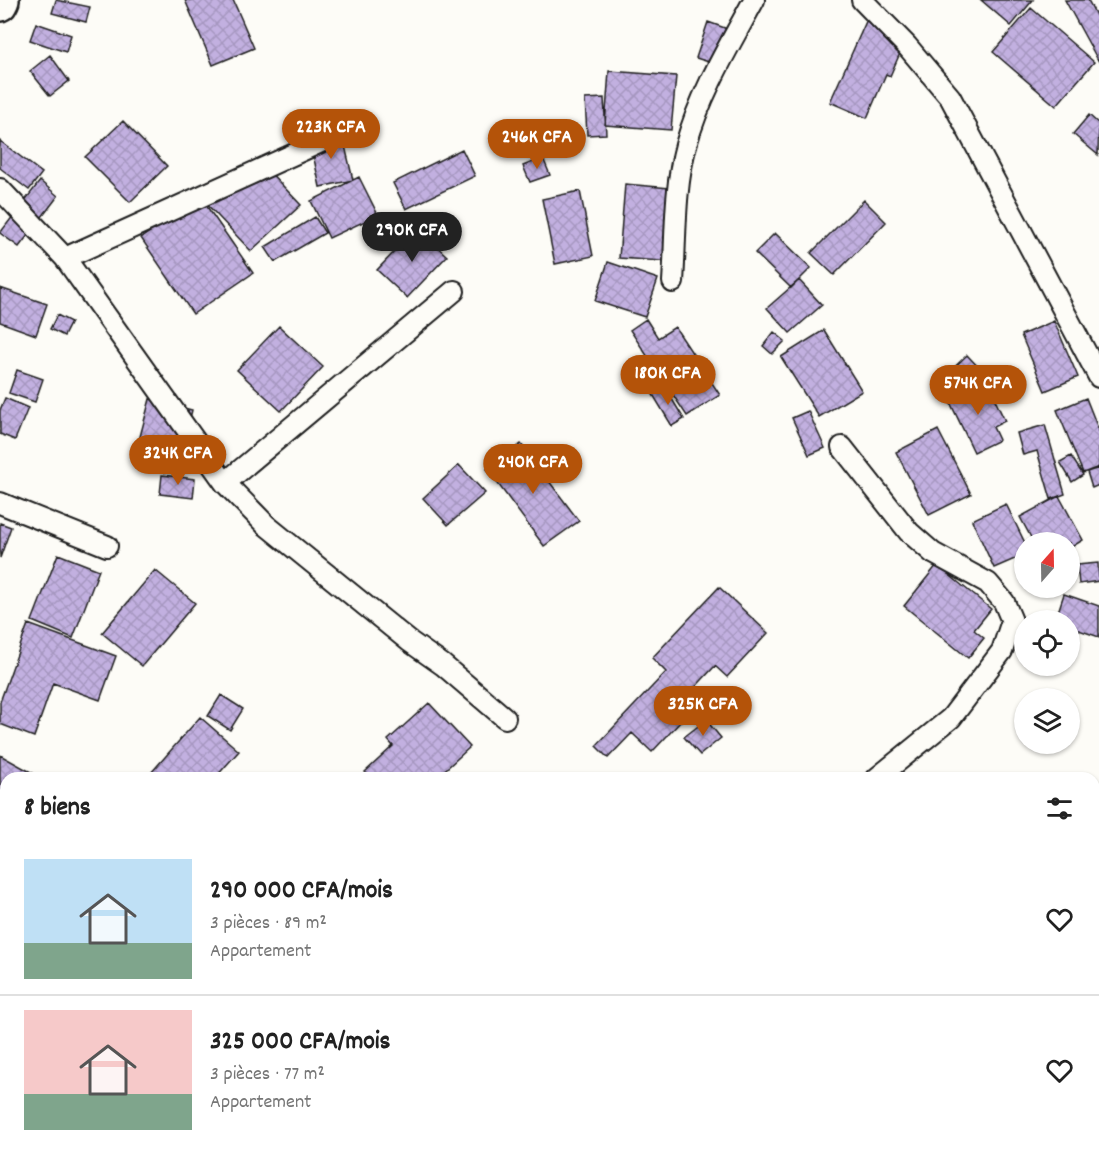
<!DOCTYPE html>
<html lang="fr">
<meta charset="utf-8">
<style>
:root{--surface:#fff;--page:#f6f6f6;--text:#222;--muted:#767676;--line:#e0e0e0;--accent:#b45309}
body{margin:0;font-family:Dekko,sans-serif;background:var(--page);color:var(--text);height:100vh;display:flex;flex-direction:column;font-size:22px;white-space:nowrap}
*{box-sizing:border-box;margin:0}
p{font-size:20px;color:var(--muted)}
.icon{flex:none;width:33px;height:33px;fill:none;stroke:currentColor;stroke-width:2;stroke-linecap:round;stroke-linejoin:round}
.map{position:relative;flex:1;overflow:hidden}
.sheet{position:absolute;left:0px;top:772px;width:1100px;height:386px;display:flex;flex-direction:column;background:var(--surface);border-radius:18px 18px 0 0;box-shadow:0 2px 4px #0004}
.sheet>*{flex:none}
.needle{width:39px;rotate:20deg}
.controls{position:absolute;left:1014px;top:532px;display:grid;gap:12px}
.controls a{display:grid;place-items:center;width:66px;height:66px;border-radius:50%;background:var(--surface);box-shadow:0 2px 4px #0004;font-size:30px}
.price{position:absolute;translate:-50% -51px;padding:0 14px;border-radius:21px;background:var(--accent);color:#fff;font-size:20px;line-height:39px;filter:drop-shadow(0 2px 3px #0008)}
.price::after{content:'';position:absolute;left:50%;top:36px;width:18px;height:14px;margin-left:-9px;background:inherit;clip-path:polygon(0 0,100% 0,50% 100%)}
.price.active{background:#222;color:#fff}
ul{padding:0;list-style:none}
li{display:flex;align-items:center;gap:18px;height:150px;padding:0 24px}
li+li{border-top:2px solid var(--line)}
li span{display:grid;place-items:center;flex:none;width:168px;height:120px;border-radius:0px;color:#555}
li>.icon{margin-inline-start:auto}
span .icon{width:72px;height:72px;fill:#fffc;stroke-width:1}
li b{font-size:26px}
h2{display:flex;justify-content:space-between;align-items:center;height:72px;padding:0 24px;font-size:26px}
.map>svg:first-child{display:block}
</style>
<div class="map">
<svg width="1099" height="1157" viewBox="0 0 1099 1157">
<defs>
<pattern id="building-cross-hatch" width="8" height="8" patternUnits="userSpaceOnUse" patternTransform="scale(1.5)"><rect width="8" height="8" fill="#c2b0e0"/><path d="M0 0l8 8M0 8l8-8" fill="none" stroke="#a697c0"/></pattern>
</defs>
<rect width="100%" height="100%" fill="#fdfcf7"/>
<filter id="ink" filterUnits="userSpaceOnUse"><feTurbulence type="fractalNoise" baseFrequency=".0167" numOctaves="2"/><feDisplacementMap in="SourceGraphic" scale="12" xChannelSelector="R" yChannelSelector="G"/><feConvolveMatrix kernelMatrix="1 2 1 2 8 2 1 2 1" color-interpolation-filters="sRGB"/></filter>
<g filter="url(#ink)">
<path fill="url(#building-cross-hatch)" stroke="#1c1c1c" stroke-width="1.5" d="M56,0L90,7L86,22L52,13Z
M185,0H233L254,48L213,65Z
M981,0H1033L1011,26Z
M1065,0H1088L1099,21V62Z
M1031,8L1094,62L1056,106L993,52Z
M868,17L908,35L890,76L886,74L867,118L830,102Z
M708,22L736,32L725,67L696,58Z
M36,23L71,35L66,52L30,40Z
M50,55L69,81L50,96L30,71Z
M609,71L676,76L671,130L605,125Z
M604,98L606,134L587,135L585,99Z
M1089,115L1099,124L1098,155L1073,134Z
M123,121L167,166L130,202L85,157Z
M342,133L353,180L320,187L310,140Z
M0,141L42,173L29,190L0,168Z
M462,149L475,176L406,209L393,183Z
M543,158L550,175L530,182L523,166Z
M263,165L301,205L251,251L201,198L218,182L231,195Z
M359,177L378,215L329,238L311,201Z
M40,181L58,196L19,247L0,233Z
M625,184L681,189L675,262L619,258Z
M580,191L593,256L555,264L542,199Z
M201,198L253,273L193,314L141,238Z
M864,200L886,222L834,275L811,253Z
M315,217L325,233L275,262L265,247Z
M417,228L447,256L407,298L377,270Z
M775,233L811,268L791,288L755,253Z
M608,262L658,279L645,317L595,301Z
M799,280L822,305L790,333L767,308Z
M0,288L47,304L36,335L0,322Z
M57,315L71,322L64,336L50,329Z
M646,319L658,338L675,327L720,395L687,416L630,330Z
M1054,321L1078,377L1045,391L1021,335Z
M279,326L323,367L281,411L237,370Z
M824,330L862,391L819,417L781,357Z
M774,332L785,341L772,354L763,346Z
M967,355L983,372L953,402L936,385Z
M17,370L43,379L35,402L9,393Z
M986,381L1005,421L993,427L999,440L974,452L949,400Z
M664,386L684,419L672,426L652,393Z
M5,398L28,408L15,440L0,434V410Z
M1086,398L1099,431V467L1083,473L1057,410Z
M150,399L192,410L180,459L137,448Z
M808,411L825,448L809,455L792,418Z
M1045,425L1065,494L1051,499L1037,451L1023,455L1017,433Z
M938,430L971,494L929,515L896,452Z
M521,444L579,521L544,546L487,469Z
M1071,456L1083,475L1072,482L1060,462Z
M459,465L485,493L448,525L423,498Z
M1099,468V485L1092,488L1087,472Z
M162,475L195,479L193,498L160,494Z
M1059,496L1083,540L1070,548V543H1034L1020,517Z
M1006,504L1025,543L1024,555L994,568L972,520Z
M0,523L11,527L0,558Z
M58,554L99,570L73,638L32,621Z
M1098,563L1099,581L1079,584L1077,565Z
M937,565L991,609L974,630L984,638L968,658L904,606Z
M155,570L195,603L142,666L102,633Z
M719,587L768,633L727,677L715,666L674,710L683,719L652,752L632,733L608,758L596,746L666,672L652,658Z
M1064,594L1099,606V637L1070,627V621H1055Z
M28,624L116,656L100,700L53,683L34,737L0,724V702Z
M221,695L243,709L230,730L208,716Z
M429,703L470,747L436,778H371L365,772L393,746L388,740Z
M200,717L239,751L215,778H157L151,773Z
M706,720L721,738L700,755L684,737Z
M0,755L38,776L36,778H6V824L0,821Z
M1094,862L1099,869V909L1094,913Z
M6,1062V1085L0,1076V1067Z
M152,1152H177L178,1157H113Z
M224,1152H296L297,1155L226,1157Z
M600,1152H629L631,1157H587Z
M636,1152H662L664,1155L639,1157Z"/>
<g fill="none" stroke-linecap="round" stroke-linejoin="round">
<defs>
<path id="street" d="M862,0L907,46L950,97L1099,377
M0,189L65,258L225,483L266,525L409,641L443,665L505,718
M65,258L323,141
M673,282C676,237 674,189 686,145C700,94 729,46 754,0
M842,447L909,532L933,553L988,583L1004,602L1012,621L1002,651L951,718L877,778
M225,483L454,291
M0,503L107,546
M0,1032L6,1027
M867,1152L870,1157
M340,1157L348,1152"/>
<path id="highway" d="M0,4L2,0"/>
</defs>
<use href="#street" stroke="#1c1c1c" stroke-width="24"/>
<use href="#highway" stroke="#1c1c1c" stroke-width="38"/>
<use href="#street" stroke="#fdfcf7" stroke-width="20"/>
<use href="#highway" stroke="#fdfcf7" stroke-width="33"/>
</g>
</g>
</svg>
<div class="controls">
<a><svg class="needle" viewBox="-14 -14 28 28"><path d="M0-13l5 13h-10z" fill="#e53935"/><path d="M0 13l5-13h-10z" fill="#767676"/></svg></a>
<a><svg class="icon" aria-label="locate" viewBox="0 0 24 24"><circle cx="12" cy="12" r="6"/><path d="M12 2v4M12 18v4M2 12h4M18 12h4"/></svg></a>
<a><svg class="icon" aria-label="layers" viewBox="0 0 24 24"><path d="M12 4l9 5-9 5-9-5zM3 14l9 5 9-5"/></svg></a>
</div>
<b class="price" style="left:331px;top:160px">223K CFA</b>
<b class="price" style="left:537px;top:170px">246K CFA</b>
<b class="price active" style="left:412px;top:263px">290K CFA</b>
<b class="price" style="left:668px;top:406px">180K CFA</b>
<b class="price" style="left:978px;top:416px">574K CFA</b>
<b class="price" style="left:178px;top:486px">324K CFA</b>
<b class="price" style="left:533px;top:495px">240K CFA</b>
<b class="price" style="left:703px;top:737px">325K CFA</b>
<section class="sheet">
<h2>8 biens<svg class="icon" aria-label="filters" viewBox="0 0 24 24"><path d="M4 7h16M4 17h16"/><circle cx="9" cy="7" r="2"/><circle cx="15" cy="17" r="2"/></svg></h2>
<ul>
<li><span style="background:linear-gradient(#bfe0f5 70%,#7fa58c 0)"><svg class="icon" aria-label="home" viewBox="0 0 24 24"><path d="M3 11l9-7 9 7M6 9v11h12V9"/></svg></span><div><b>290 000 CFA/mois</b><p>3 pièces · 89 m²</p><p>Appartement</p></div><svg class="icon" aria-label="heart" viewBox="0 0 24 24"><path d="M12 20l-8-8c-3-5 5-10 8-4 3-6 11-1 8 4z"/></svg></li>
<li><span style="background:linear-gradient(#f6c9c9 70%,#7fa58c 0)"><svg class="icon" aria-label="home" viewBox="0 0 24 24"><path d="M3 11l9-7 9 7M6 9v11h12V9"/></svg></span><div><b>325 000 CFA/mois</b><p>3 pièces · 77 m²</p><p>Appartement</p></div><svg class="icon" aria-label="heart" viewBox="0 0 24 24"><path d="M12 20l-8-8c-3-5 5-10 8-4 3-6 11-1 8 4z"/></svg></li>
</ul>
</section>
</div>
